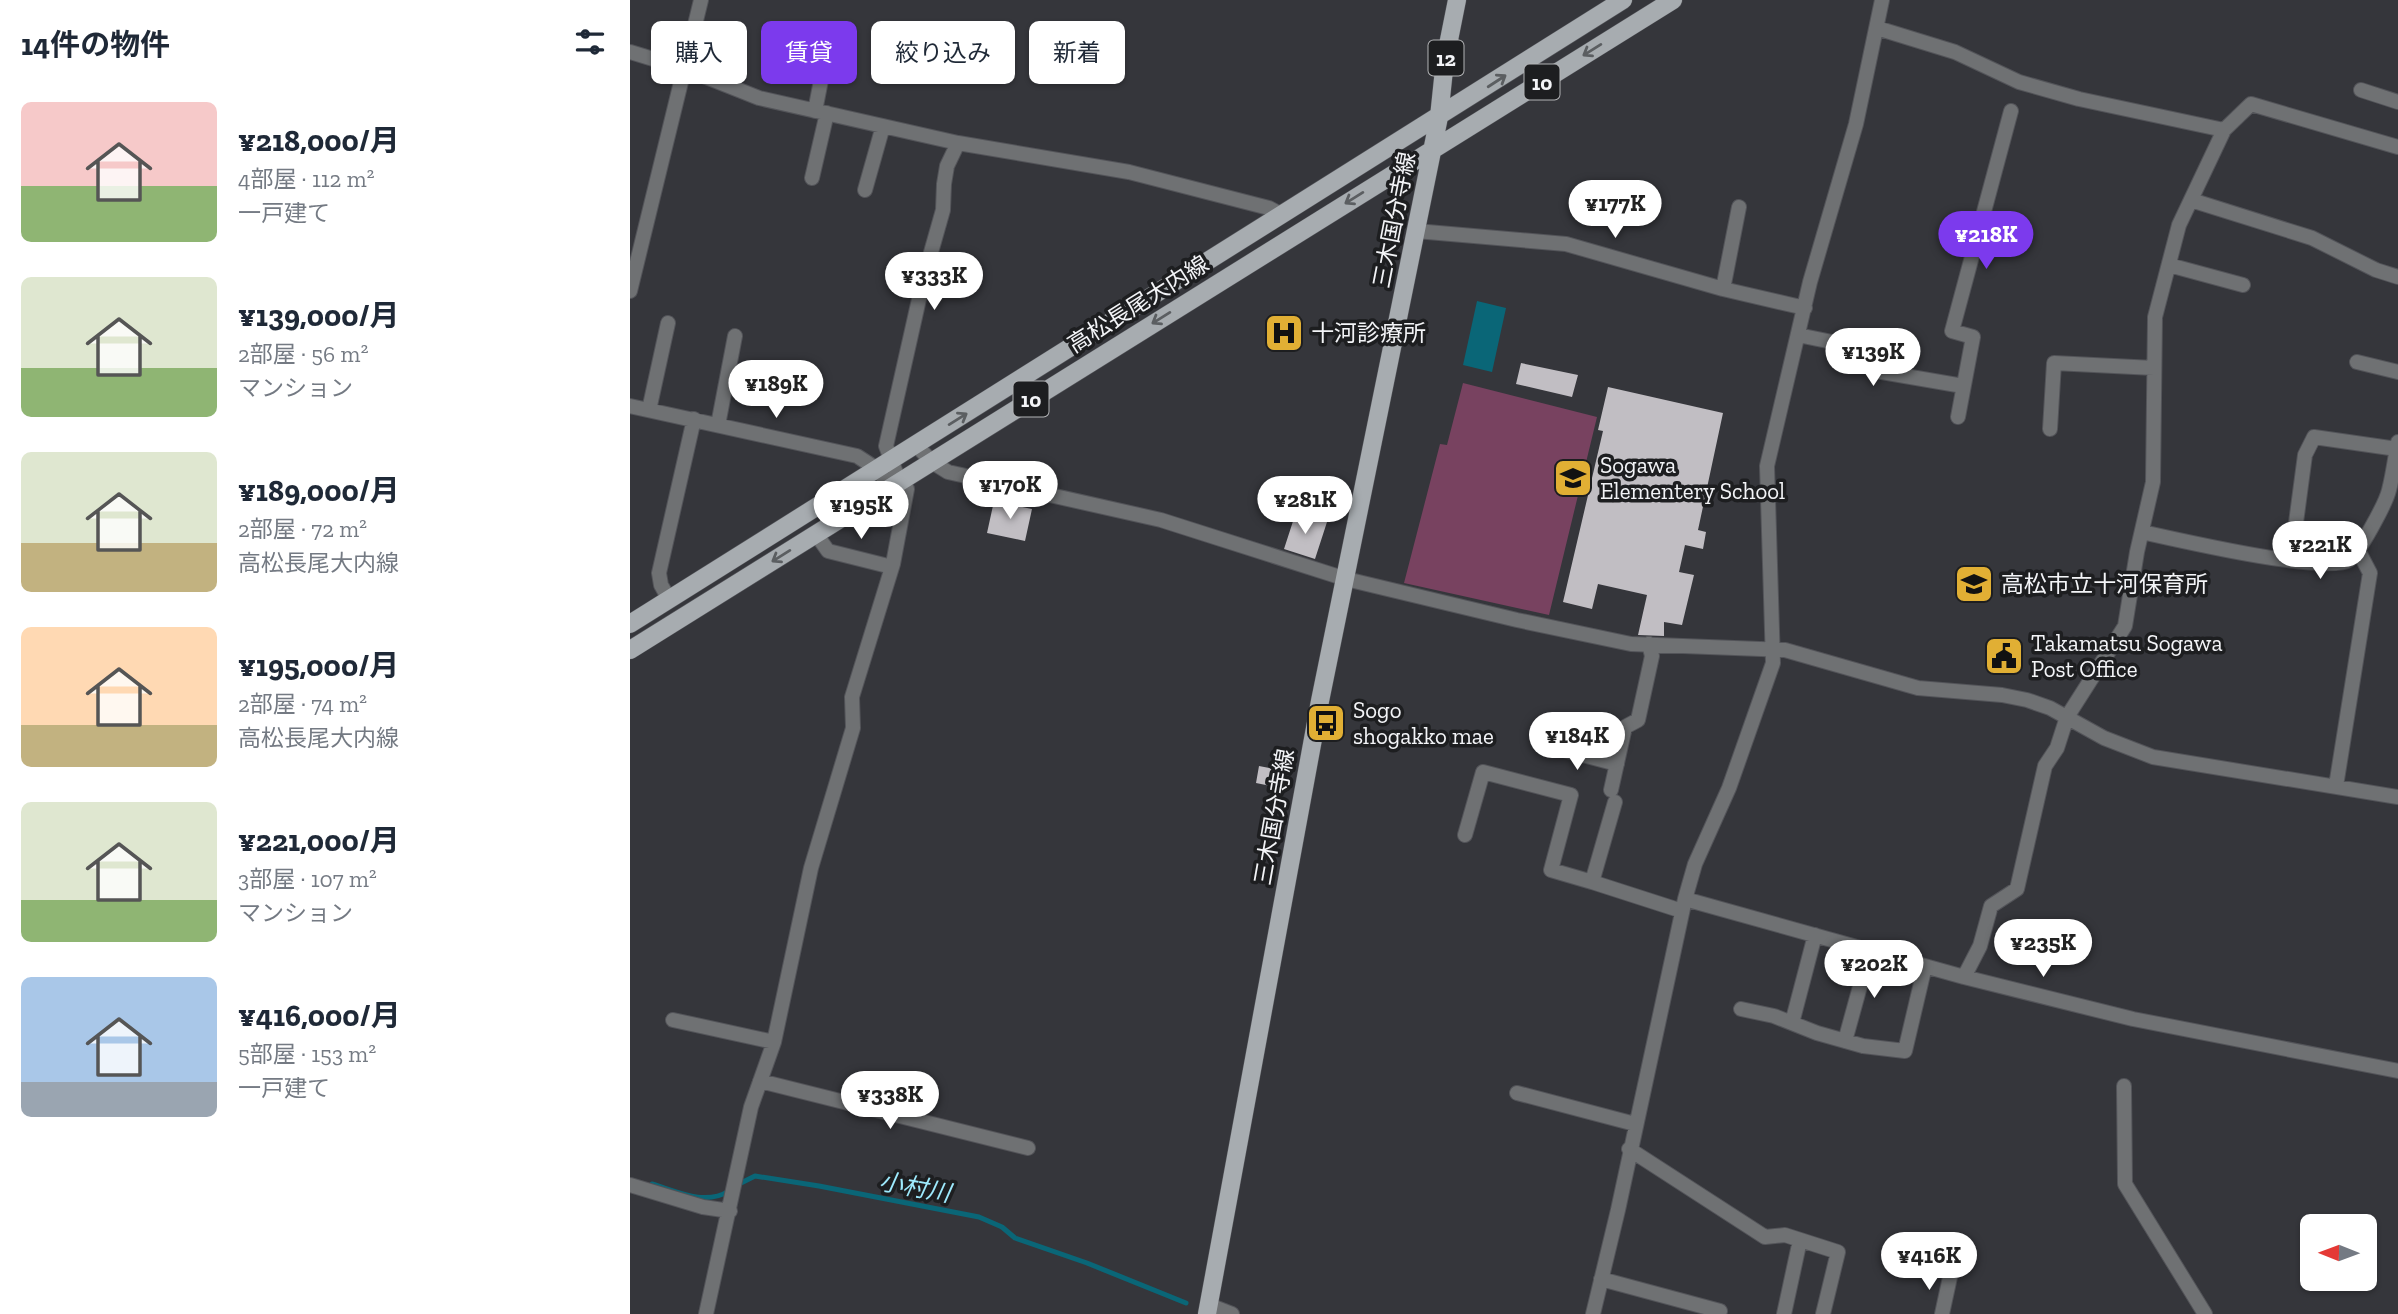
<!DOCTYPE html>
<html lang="ja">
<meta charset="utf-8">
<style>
:root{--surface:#fff;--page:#f2f2f3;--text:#1f2937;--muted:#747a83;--accent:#7c3aed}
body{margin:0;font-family:"Zilla Slab","Noto Sans JP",serif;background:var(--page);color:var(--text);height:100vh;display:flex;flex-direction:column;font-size:26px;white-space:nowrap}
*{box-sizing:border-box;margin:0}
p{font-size:23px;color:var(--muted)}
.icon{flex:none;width:38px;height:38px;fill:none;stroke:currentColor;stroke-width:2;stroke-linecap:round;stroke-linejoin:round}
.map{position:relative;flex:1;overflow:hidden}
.drawer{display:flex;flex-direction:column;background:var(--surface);width:630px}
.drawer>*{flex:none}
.banner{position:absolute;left:21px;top:21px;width:665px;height:63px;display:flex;gap:14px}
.needle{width:46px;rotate:271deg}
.controls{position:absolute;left:1670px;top:1214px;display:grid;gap:14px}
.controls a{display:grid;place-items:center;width:77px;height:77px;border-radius:10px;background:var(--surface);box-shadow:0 2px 5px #0004;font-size:35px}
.price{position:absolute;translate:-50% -60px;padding:0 16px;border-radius:24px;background:#fff;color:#222;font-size:23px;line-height:46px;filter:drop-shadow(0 2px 4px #0008)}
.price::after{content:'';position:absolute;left:50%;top:42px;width:21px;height:16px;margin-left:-10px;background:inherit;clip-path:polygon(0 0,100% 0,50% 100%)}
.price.selected{background:var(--accent);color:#fff}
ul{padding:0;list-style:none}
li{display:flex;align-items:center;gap:21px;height:175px;padding:0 21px}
li span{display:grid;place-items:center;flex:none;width:196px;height:140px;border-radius:10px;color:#555}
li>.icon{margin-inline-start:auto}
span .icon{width:84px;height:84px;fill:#fffc;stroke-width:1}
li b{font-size:30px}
h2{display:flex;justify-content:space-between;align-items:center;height:84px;padding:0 21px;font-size:30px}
.pill{padding:0 24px;border-radius:10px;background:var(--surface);box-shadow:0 2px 5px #0004;font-size:24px;line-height:63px}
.pill.selected{background:var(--accent);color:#fff}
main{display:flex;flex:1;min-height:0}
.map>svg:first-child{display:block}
</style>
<main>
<section class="drawer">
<h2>14件の物件<svg class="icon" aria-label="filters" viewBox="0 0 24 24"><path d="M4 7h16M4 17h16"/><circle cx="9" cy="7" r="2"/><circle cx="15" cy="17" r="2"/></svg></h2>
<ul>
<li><span style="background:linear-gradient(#f6c9c9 60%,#8fb573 0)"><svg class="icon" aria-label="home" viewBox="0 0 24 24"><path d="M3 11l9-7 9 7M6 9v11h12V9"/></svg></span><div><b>¥218,000/月</b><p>4部屋 · 112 m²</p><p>一戸建て</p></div></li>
<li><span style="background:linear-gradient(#dfe7d0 65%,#8fb573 0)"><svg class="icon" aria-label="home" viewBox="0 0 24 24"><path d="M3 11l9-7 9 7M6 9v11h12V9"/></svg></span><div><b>¥139,000/月</b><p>2部屋 · 56 m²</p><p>マンション</p></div></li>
<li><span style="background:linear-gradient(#dfe7d0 65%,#c2b280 0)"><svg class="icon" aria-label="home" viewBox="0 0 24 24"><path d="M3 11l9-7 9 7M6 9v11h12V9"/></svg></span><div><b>¥189,000/月</b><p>2部屋 · 72 m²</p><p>高松長尾大内線</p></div></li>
<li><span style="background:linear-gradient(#ffd9b3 70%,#c2b280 0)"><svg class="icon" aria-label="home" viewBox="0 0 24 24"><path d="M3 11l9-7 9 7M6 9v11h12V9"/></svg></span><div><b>¥195,000/月</b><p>2部屋 · 74 m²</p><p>高松長尾大内線</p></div></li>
<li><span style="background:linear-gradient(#dfe7d0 70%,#8fb573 0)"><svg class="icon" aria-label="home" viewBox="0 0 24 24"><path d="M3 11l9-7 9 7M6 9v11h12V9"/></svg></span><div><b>¥221,000/月</b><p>3部屋 · 107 m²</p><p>マンション</p></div></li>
<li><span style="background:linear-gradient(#a9c7e8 75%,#9aa5b1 0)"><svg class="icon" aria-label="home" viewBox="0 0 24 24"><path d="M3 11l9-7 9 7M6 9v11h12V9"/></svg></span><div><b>¥416,000/月</b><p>5部屋 · 153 m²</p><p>一戸建て</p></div></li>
</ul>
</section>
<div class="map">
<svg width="1768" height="1314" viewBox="0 0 1768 1314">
<rect width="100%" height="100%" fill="#35363b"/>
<path fill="#784260" d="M833,383L967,417L919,615L774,583L810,444L817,445Z"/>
<path fill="#0a6677" d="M847,301L876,308L862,372L833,365Z"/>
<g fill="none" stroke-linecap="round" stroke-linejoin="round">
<path stroke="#0a6677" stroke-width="5" d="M22,1184C48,1192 75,1206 99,1191
M107,1185L125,1176L189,1186L349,1217L372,1227L385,1238L457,1263L556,1303"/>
</g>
<path fill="#c1bec3" d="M891,363L948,375L942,397L886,384Z
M978,387L1093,413L1068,530L1076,532L1073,549L1055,545L1049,572L1064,575L1052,625L1034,622V636L1008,635L1017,595L968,584L962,609L933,602L973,431L968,430Z
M364,501L402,509L395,541L357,533Z
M666,512L697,522L685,559L654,549Z
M629,766L650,770L646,787L626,783Z"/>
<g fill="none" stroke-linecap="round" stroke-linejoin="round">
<defs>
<path id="street" d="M1247,28L1325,52L1389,82L1449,99L1594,130L1621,104L1768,147
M0,52L56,69L129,98L328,143L499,172L639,208L652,215
M1731,90L1768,102
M185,111L193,70
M182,178L197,113
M235,190L253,126
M1561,200L1682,238L1746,270L1768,277
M786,231L936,244L1093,289L1175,308
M1539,265L1613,285
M1093,289L1109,207
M0,291L71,0
M1168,335L1217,345L1246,371L1333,386
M1727,362L1768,372
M0,406L227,456L247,469L260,487
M19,410L38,323
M1328,417L1343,337L1322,331L1381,111
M88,425L105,336
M1420,429L1424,363L1524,368
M286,445L302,462L318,472L531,520L716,579L887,620L1001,644L1155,650L1288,688L1372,695L1397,700L1420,708L1474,738L1523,757L1768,797
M1512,532C1544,539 1698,575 1719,560C1729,553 1756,503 1759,490C1763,475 1765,458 1768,442
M186,534L198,551L262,567
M1661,560L1675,455L1684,437L1767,449
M39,599L31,585L29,573L64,419
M915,745L987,764
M1706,786L1740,573L1728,550
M981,790L995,727L1008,720L1022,656L1019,644
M835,835L853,772L941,795L921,870L962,882L985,802
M962,882L1052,911
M1055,899L1334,977L1503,1019L1768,1071
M1334,977L1350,946L1361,906L1387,889L1415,766L1427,748L1437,717L1495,626L1507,552L1523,482L1525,317L1549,225L1594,130
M1111,1009L1144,1016L1187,1033L1233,1046L1275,1051L1295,966
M43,1020L144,1042
M1162,1023L1185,935
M1215,1041L1240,950
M130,1081L398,1148
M1494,1086L1495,1184L1575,1314
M887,1093L1005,1124
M999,1149L1135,1237L1155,1235L1208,1252L1193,1314
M0,1185L73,1207L100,1211
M971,1279L1090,1311
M579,1305L602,1314
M76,1314L121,1107L144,1042L181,868L223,728L222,697L263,564L277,489L269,481L256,446L294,277L313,210L314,184L317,166L328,143
M963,1314L988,1210L1055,899L1065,864L1099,788L1143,663L1137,466L1180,282L1226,124L1252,0
M1154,1314L1170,1240
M1312,1314L1320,1277"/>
<path id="primary" d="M0,624L993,0
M0,650L1043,0
M577,1314L690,701L809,117L815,60L827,0"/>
</defs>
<use href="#street" stroke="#535459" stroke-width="16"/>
<use href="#primary" stroke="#535459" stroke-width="19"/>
<use href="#street" stroke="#6f7173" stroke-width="14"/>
<use href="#primary" stroke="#a7acb0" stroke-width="18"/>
</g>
<defs><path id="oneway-shaft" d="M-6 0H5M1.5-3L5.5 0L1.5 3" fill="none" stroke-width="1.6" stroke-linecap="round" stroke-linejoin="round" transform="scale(1.75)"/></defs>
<g stroke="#5b5e61">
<use href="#oneway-shaft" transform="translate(962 50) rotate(148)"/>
<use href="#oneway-shaft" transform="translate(867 81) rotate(-33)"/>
<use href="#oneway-shaft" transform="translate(724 198) rotate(148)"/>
<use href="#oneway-shaft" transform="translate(531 318) rotate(148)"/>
<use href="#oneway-shaft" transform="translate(328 419) rotate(-32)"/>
<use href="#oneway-shaft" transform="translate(151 556) rotate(148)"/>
</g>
<defs>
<symbol id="hospital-square" viewBox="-11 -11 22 22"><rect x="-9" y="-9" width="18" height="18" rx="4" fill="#e1af34" stroke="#1d1e20"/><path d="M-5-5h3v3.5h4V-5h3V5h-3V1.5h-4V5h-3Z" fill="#111"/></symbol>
<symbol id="school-square" viewBox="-11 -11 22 22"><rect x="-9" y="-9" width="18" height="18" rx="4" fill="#e1af34" stroke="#1d1e20"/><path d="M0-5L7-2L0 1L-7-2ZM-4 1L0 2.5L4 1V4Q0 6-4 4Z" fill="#111"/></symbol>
<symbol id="civic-square" viewBox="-11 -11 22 22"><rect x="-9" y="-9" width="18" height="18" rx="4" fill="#e1af34" stroke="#1d1e20"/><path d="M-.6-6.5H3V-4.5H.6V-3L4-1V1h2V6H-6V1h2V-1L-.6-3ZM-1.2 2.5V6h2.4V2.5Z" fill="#111"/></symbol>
<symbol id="bus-square" viewBox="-11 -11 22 22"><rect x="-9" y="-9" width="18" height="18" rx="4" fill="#e1af34" stroke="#1d1e20"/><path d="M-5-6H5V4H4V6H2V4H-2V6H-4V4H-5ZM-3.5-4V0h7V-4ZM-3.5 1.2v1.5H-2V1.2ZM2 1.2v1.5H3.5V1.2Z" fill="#111"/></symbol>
</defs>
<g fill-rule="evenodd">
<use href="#hospital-square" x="632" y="311" width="44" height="44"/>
<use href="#school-square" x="921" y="456" width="44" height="44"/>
<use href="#school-square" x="1322" y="562" width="44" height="44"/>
<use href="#civic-square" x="1352" y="634" width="44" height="44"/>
<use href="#bus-square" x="674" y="701" width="44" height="44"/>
</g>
<g text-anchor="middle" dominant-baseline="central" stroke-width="7" stroke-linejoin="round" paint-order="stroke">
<g fill="#1d1e20" stroke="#b3b4b6" stroke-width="2">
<rect x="798.5" y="40.5" width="35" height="35" rx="5"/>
<rect x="894.5" y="64.5" width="35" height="35" rx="5"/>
<rect x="383.5" y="381.5" width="35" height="35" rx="5"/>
</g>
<g font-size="21" font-weight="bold" fill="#f3f4f7">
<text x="816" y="58">12</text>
<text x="912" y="82">10</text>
<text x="401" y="399">10</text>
</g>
<g font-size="23" fill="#f3f4f7" stroke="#1d1e20">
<text transform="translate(764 220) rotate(-79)">三木国分寺線</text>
<text transform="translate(508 304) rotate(-32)">高松長尾大内線</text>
<text transform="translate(644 817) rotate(-80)">三木国分寺線</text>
</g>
<g font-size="23" fill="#f3f4f7" stroke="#1d1e20" text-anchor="start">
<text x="681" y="333">十河診療所</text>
<text x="970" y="465">Sogawa<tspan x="970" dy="26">Elementery School</tspan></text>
<text x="1371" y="584">高松市立十河保育所</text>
<text x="1401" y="643">Takamatsu Sogawa<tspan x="1401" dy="26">Post Office</tspan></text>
<text x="723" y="710">Sogo<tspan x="723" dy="26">shogakko mae</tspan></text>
</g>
<g font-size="24" font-style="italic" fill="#9eeafd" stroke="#1d1e20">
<text transform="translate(285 1187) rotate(10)">小村川</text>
</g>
</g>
</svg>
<div class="controls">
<a><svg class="needle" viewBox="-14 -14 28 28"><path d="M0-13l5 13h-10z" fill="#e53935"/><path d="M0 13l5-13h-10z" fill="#747a83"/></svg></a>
</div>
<b class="price" style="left:985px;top:240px">¥177K</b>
<b class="price selected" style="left:1356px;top:271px">¥218K</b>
<b class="price" style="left:304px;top:312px">¥333K</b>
<b class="price" style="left:1243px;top:388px">¥139K</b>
<b class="price" style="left:146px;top:420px">¥189K</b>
<b class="price" style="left:380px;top:521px">¥170K</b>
<b class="price" style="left:675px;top:536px">¥281K</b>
<b class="price" style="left:231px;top:541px">¥195K</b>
<b class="price" style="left:1690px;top:581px">¥221K</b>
<b class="price" style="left:947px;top:772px">¥184K</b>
<b class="price" style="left:1413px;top:979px">¥235K</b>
<b class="price" style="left:1244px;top:1000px">¥202K</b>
<b class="price" style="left:260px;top:1131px">¥338K</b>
<b class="price" style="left:1299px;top:1292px">¥416K</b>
<div class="banner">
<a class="pill">購入</a>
<a class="pill selected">賃貸</a>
<a class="pill">絞り込み</a>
<a class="pill">新着</a>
</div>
</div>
</main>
